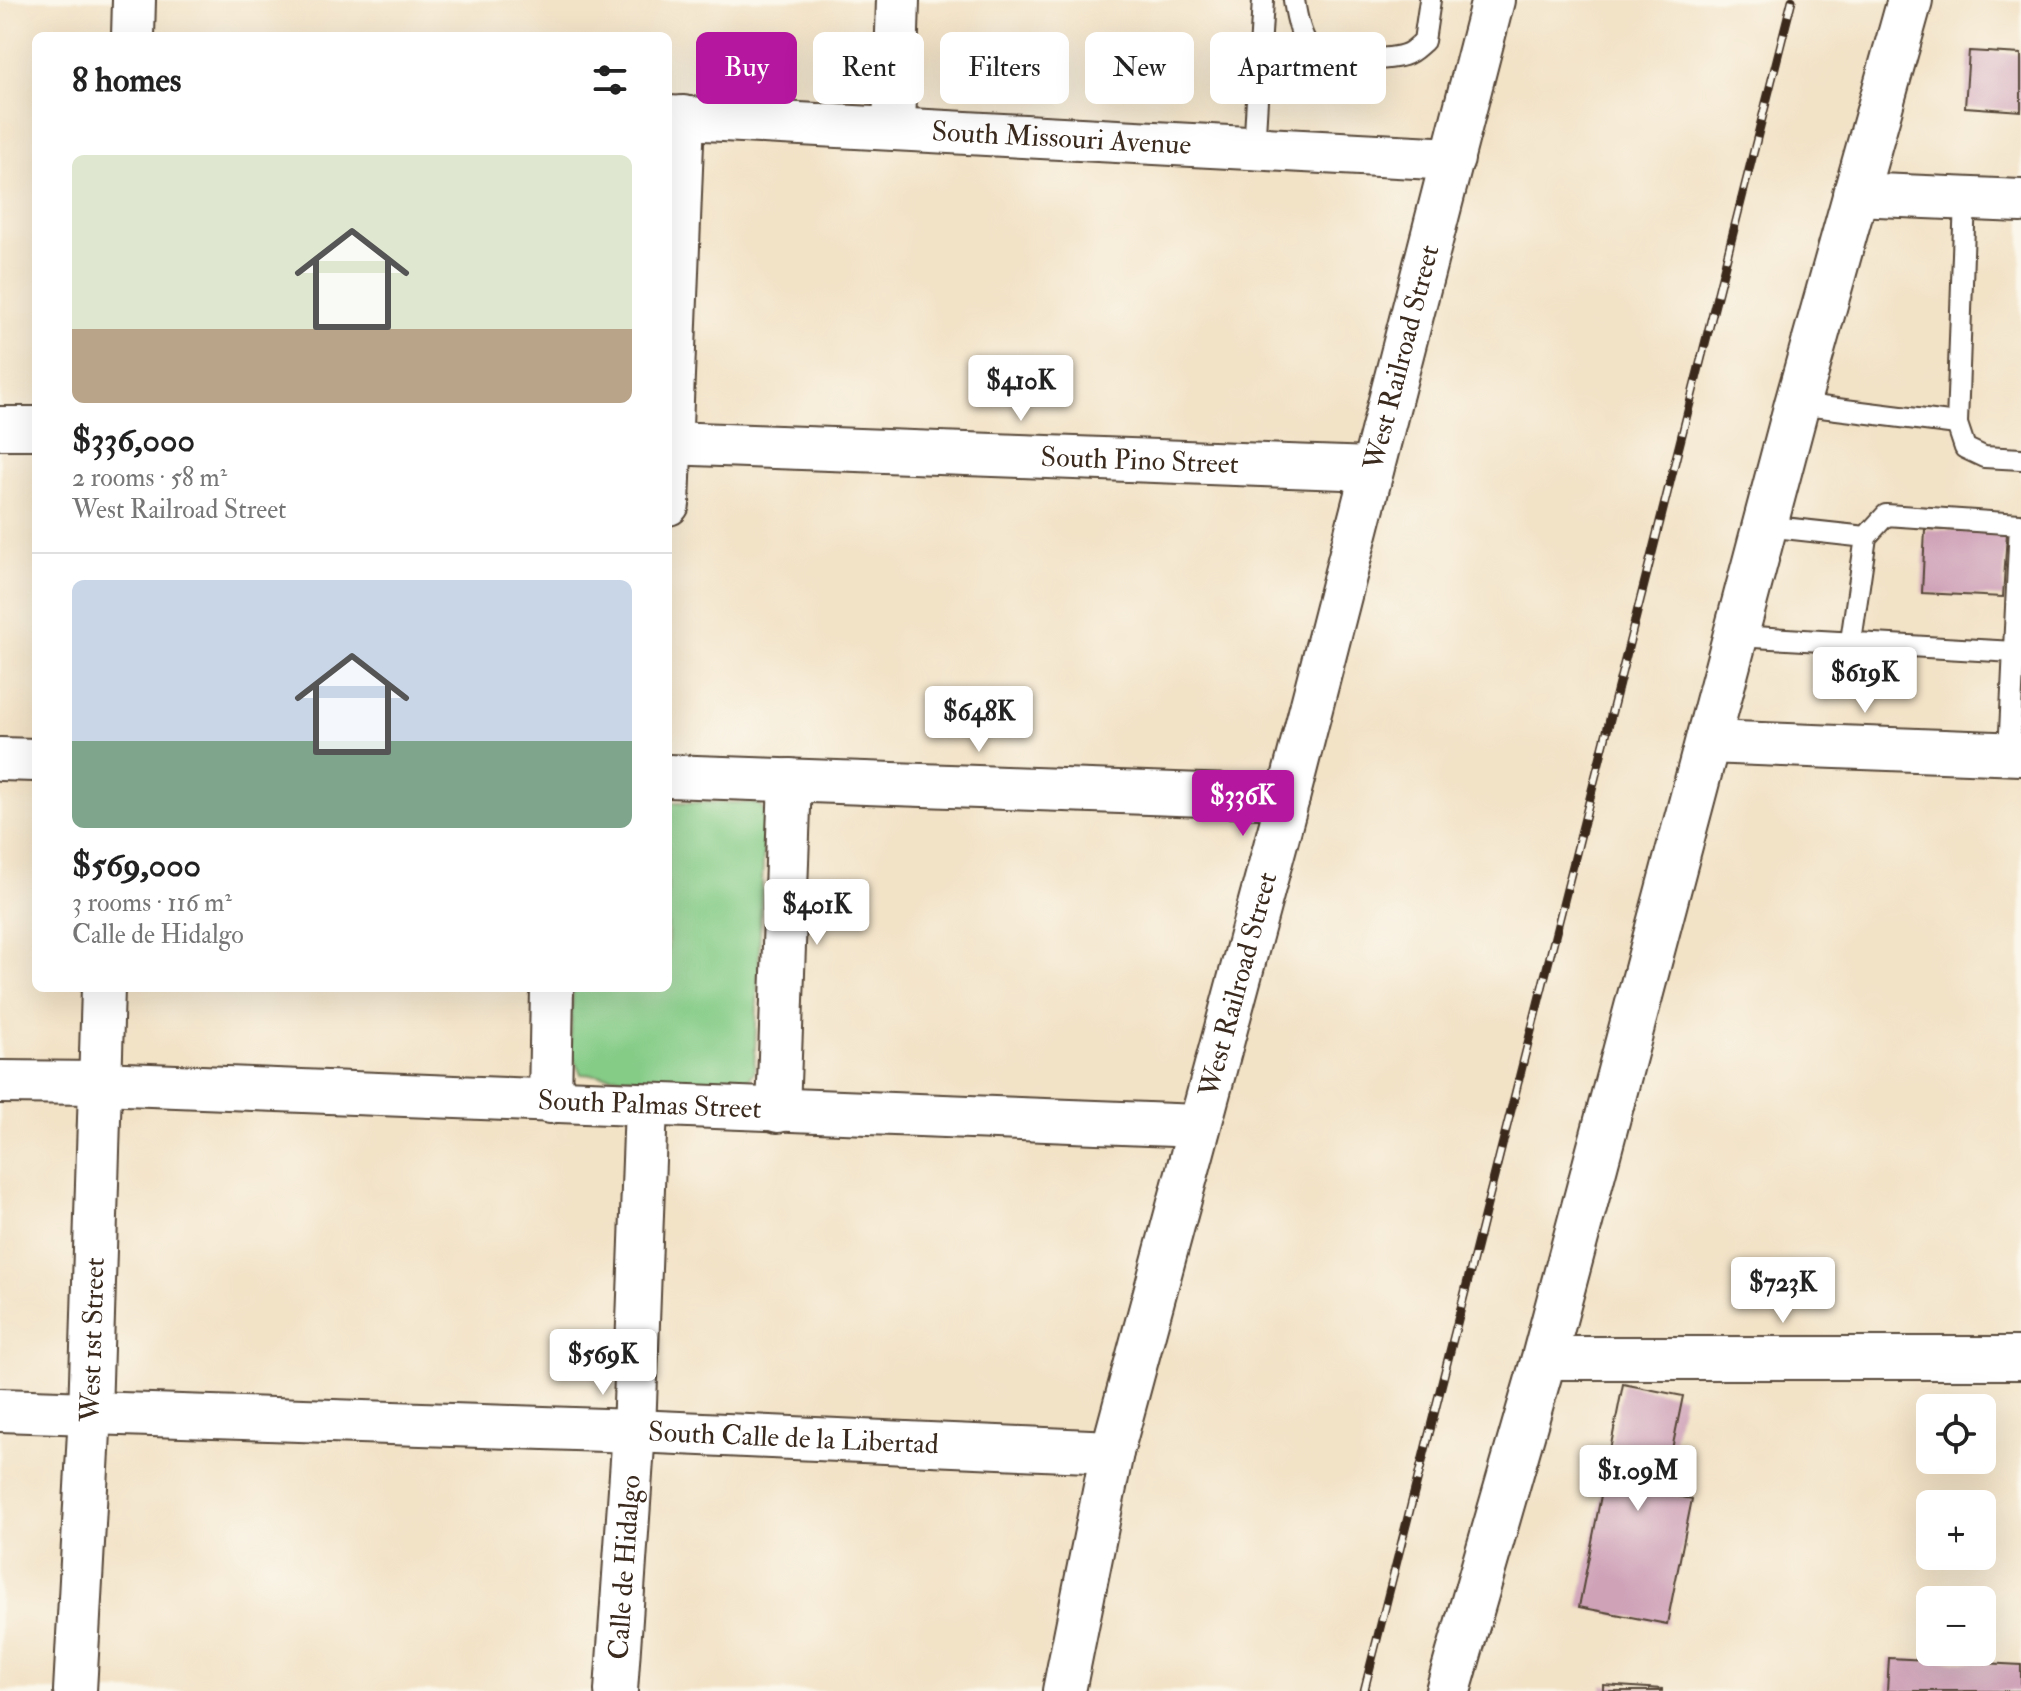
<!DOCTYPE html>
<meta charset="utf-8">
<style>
:root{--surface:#fff;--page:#f6f6f6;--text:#222;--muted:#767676;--line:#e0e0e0;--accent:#b5179e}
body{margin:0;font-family:"IM FELL Double Pica",serif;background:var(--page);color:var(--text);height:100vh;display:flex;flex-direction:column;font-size:30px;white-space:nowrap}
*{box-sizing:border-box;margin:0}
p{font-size:26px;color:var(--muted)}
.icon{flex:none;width:44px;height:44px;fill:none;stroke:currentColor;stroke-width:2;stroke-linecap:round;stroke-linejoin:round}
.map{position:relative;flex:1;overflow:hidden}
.drawer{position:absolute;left:32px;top:32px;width:640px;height:960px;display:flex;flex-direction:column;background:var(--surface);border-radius:12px;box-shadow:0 8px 32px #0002}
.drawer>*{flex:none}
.guide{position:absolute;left:696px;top:32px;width:760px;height:72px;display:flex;gap:16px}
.tools{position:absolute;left:1916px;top:1394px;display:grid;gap:16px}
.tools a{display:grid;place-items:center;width:80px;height:80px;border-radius:12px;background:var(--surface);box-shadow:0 8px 32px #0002;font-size:40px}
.price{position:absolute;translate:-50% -68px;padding:0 18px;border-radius:8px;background:#fff;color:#222;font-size:26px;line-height:52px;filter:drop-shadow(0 2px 4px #0008)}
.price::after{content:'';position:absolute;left:50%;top:48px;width:24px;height:18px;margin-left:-12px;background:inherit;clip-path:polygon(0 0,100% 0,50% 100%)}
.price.on{background:var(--accent);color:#fff}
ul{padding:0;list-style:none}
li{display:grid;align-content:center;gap:16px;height:424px;padding:0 40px}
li+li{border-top:2px solid var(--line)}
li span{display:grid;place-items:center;height:248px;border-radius:12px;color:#555}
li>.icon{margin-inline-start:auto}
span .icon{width:144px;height:144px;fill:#fffc;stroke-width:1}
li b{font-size:34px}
h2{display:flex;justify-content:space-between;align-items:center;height:96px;padding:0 40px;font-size:34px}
.tag{padding:0 28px;border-radius:12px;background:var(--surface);box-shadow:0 8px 32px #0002;font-size:28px;line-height:72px}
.tag.on{background:var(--accent);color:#fff}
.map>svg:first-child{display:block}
</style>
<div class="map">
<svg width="2021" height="1691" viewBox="0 0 2021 1691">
<rect width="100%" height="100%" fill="#fbf7ec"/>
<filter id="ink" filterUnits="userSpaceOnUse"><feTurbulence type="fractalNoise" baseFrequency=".0125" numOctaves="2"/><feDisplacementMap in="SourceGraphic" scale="16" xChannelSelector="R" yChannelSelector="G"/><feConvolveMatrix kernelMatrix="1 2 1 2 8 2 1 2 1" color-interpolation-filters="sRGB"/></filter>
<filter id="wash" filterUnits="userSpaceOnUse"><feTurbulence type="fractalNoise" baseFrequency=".006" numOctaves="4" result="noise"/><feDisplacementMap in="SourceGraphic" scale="32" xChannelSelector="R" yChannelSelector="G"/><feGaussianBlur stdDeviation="1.8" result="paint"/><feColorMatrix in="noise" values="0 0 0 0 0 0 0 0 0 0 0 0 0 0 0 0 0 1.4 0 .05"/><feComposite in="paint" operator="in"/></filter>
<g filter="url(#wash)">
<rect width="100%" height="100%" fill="#f2e2c6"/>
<path fill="#85cc87" stroke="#607b52" stroke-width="2" d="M668,802L751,803L760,805L765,813L754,1072L747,1082L737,1084L581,1074L570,1051L573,988H668Z"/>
<g id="blocks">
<path fill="#cfa2b8" d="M1969,51L2021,54V111L1965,107Z
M1925,529L2007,533L2003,597L1922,593Z
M1623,1384L1683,1396L1663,1493L1692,1499L1667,1624L1579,1607Z
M1889,1658L2021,1665V1691H1887Z
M1603,1685L1662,1689V1691H1603Z"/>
</g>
</g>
<g filter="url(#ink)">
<use href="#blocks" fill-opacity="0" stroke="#564637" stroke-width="2"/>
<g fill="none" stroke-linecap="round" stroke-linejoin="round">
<defs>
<path id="service" d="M1294,0C1296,14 1300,35 1309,47C1320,63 1387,61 1404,55C1412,53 1418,46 1424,41L1430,0
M1254,150L1263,0
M1797,404L1957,424L1965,198
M1957,424L1965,448L1984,457L2021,459
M1765,526L1866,537L1851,641
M1866,537L1886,515L2020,524L2009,753
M1736,636L2014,652"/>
<g id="minor">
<path d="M133,36L134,0"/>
<path id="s1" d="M668,117L1453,159"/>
<path d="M894,128L898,0"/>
<path d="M1854,194L2021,201"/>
<path d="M0,428H36"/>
<path id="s2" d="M668,443L1372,469"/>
<path d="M668,504L683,117"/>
<path d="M1707,742L2021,754"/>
<path d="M0,759L36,760"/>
<path d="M668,776L1288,798"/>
<path id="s3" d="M0,1082L100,1083L1199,1126"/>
<path d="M550,1102L552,988"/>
<path d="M778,1111L790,780"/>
<path d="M1544,1358H2021"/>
<path id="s4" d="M0,1410L634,1431L1112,1452"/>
<path id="s5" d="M75,1691L90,1413L103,988"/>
<path id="s6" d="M616,1691L634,1431L646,1106"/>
<path id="s7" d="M1064,1691L1112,1452L1288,798L1493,0"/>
</g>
<path id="primary" d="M1448,1691L1544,1358L1797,404L1910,0"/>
</defs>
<use href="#service" stroke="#564637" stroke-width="24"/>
<use href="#minor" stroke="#564637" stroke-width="46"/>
<use href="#primary" stroke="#564637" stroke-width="48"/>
<use href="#service" stroke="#fff" stroke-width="20"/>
<use href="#minor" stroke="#fff" stroke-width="42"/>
<use href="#primary" stroke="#fff" stroke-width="44"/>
<defs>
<path id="rail" d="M1364,1691L1792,0"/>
</defs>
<use href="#rail" stroke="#3b2a1e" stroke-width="9"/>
<use href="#rail" stroke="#fbf7ec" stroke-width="6" stroke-dasharray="18" stroke-linecap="butt"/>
</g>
</g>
<g text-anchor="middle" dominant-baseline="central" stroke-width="8" stroke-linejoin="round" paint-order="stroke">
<g font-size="28" fill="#3b2a1e" stroke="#fbf7ec">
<text stroke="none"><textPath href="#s1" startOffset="394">South Missouri Avenue</textPath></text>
<text stroke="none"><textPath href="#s7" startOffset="1376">West Railroad Street</textPath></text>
<text stroke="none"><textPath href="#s2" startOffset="472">South Pino Street</textPath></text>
<text stroke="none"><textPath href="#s7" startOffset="728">West Railroad Street</textPath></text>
<text stroke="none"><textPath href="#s3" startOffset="650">South Palmas Street</textPath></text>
<text stroke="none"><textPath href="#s5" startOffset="352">West 1st Street</textPath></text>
<text stroke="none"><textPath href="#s4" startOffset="794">South Calle de la Libertad</textPath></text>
<text stroke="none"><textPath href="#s6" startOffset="124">Calle de Hidalgo</textPath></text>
</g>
</g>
</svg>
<div class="tools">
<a><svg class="icon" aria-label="locate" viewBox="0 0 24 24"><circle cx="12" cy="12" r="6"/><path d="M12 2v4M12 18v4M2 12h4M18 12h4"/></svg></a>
<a>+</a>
<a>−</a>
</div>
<b class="price" style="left:1021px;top:423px">$410K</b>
<b class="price" style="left:1865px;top:715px">$619K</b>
<b class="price" style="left:979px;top:754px">$648K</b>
<b class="price on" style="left:1243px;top:838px">$336K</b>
<b class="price" style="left:817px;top:947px">$401K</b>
<b class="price" style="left:1783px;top:1325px">$723K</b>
<b class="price" style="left:603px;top:1397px">$569K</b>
<b class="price" style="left:1638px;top:1513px">$1.09M</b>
<div class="guide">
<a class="tag on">Buy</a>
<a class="tag">Rent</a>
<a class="tag">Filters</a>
<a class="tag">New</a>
<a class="tag">Apartment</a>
</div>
<section class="drawer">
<h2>8 homes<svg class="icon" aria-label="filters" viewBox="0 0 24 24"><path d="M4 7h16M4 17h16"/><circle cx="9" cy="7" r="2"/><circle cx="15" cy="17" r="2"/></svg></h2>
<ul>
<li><span style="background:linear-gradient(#dfe7d0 70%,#b9a48a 0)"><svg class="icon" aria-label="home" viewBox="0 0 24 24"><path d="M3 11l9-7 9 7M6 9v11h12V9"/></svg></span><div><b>$336,000</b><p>2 rooms · 58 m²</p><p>West Railroad Street</p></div></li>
<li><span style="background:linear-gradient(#c9d6e8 65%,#7fa58c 0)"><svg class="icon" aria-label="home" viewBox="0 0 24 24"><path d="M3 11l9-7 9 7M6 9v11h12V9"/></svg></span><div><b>$569,000</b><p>3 rooms · 116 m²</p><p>Calle de Hidalgo</p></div></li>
</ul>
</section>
</div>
